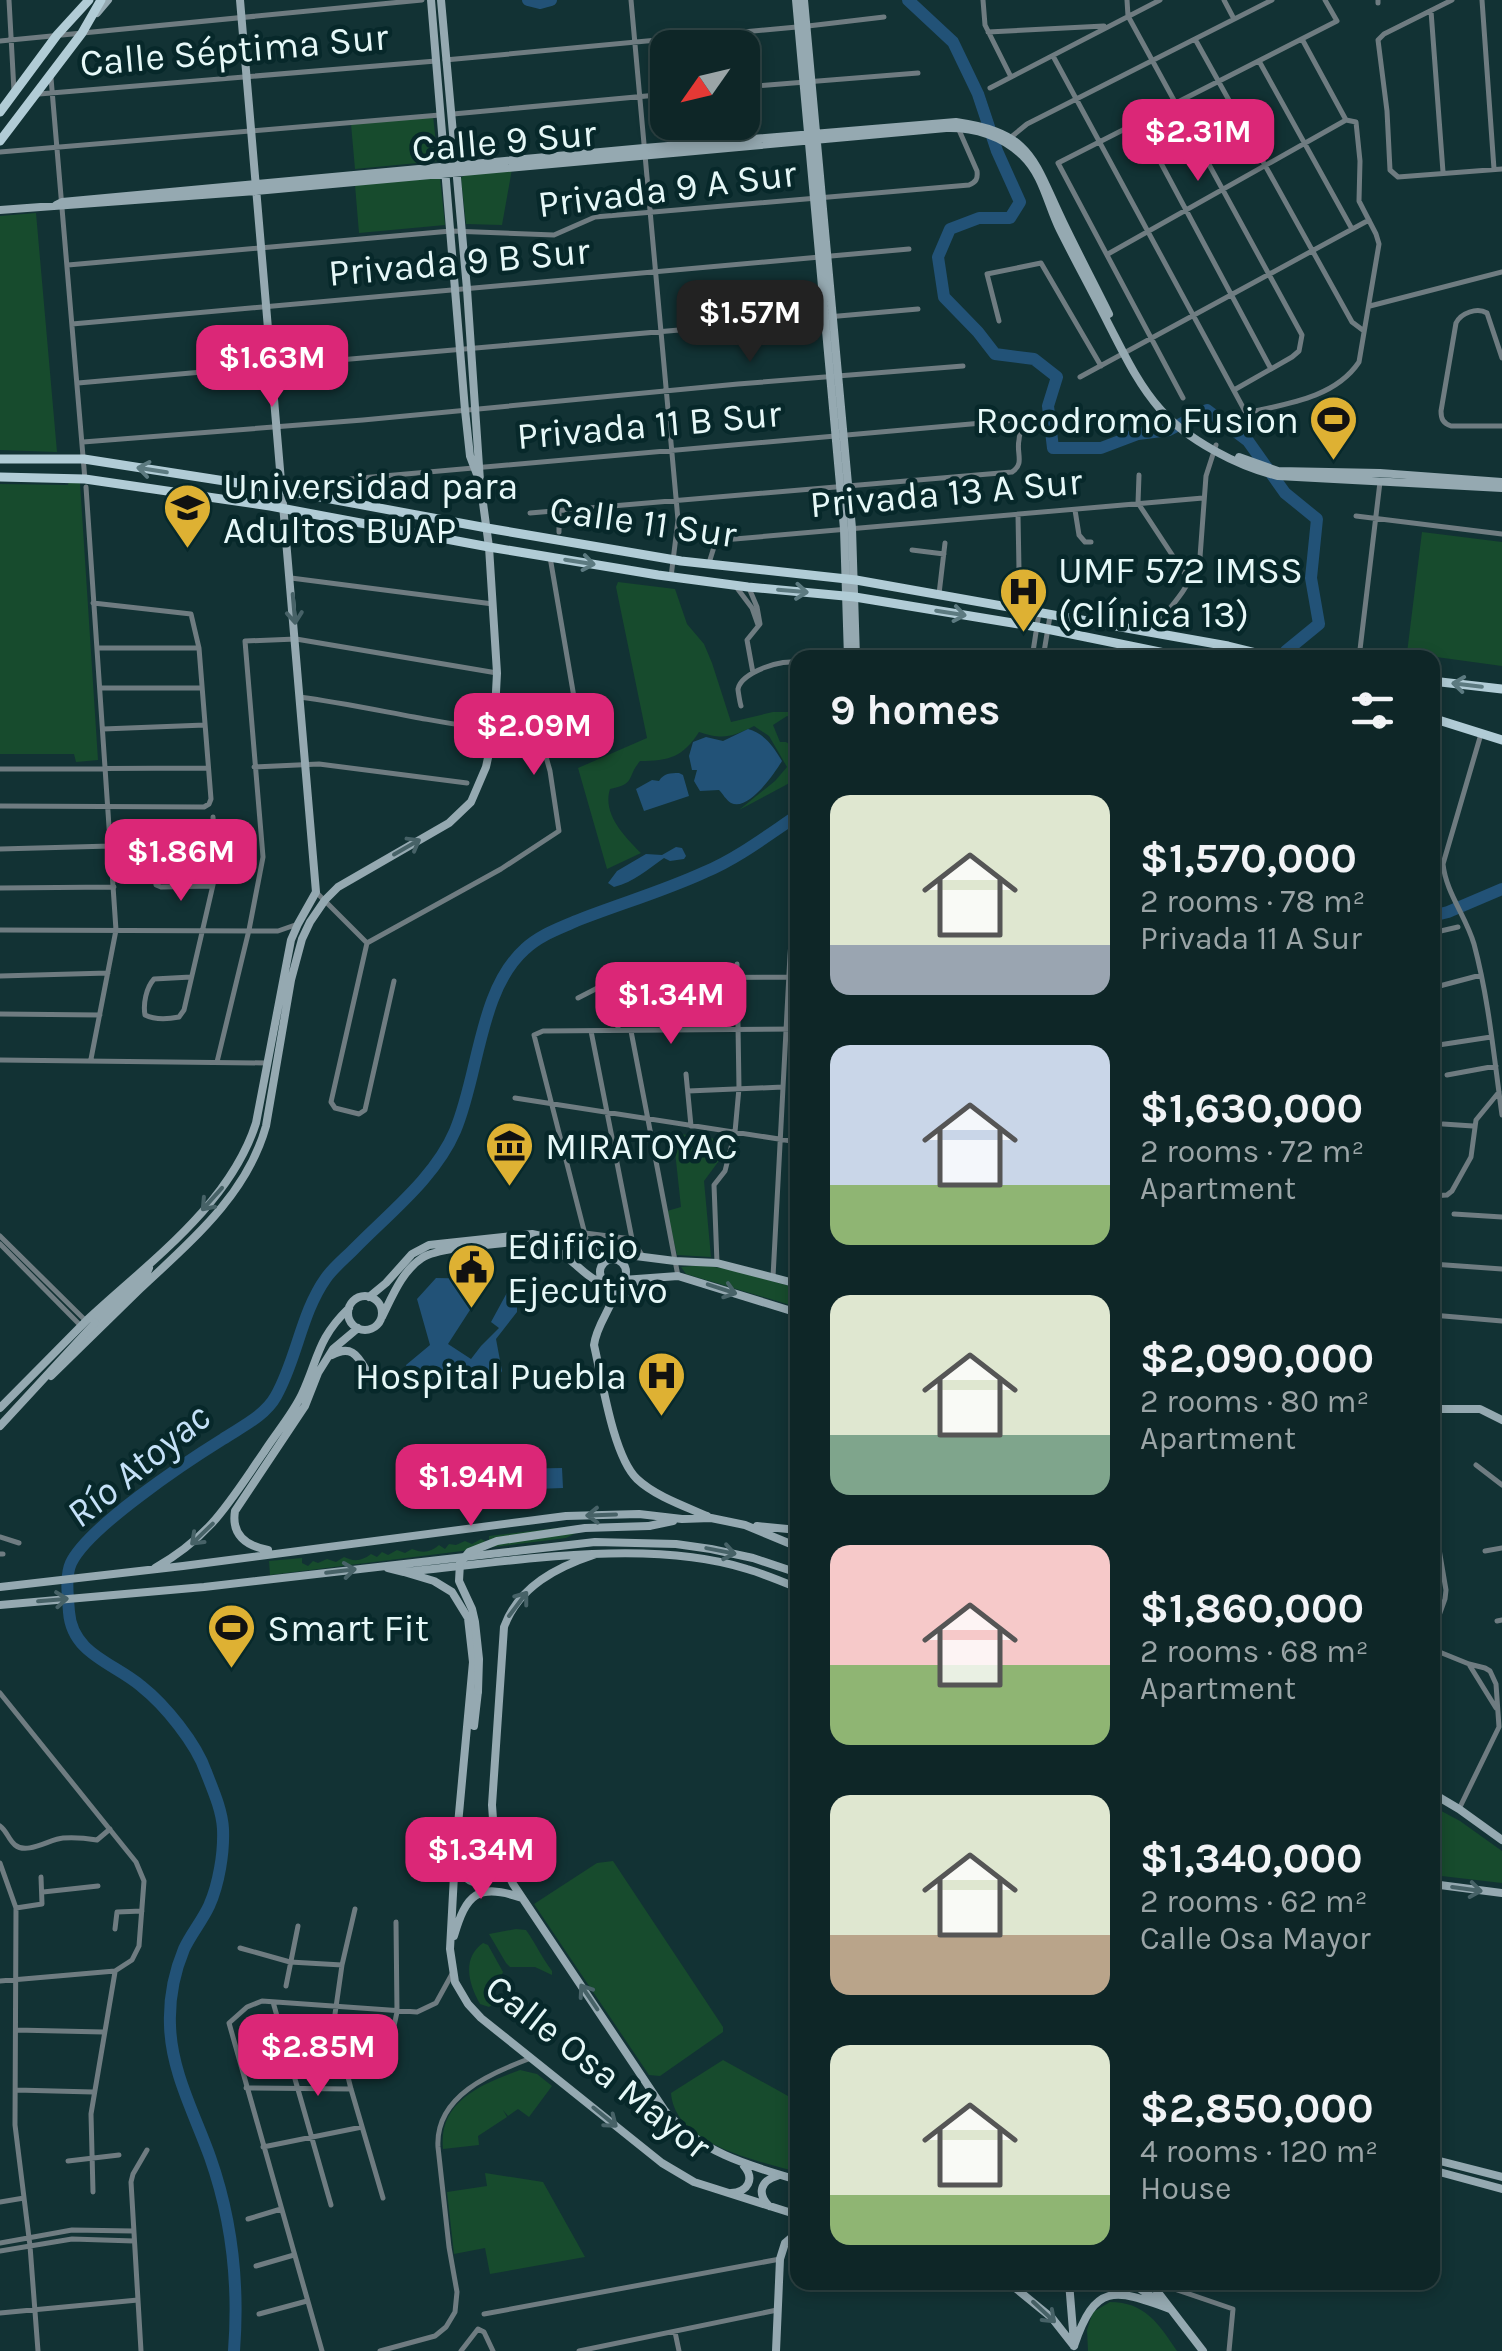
<!DOCTYPE html>
<meta charset="utf-8">
<style>
:root{--surface:#0e2627;--page:#172e2f;--text:#f1f3f6;--muted:#9ba5a7;--line:#2e4344;--accent:#db2777}
body{margin:0;font-family:Karla,sans-serif;background:var(--page);color:var(--text);height:100vh;display:flex;flex-direction:column;font-size:38px;white-space:nowrap}
*{box-sizing:border-box;margin:0}
p{font-size:32px;color:var(--muted)}
.icon{flex:none;width:55px;height:55px;fill:none;stroke:currentColor;stroke-width:2;stroke-linecap:round;stroke-linejoin:round}
.map{position:relative;flex:1;overflow:hidden}
.details{position:absolute;left:790px;top:650px;width:650px;height:1640px;display:flex;flex-direction:column;background:var(--surface);border-radius:20px;box-shadow:0 5px 15px #0003,0 0 0 2px var(--line)}
.details>*{flex:none}
.needle{width:65px;rotate:236deg}
.fabs{position:absolute;left:650px;top:30px;display:grid;gap:20px}
.fabs a{display:grid;place-items:center;width:110px;height:110px;border-radius:20px;background:var(--surface);box-shadow:0 5px 15px #0003,0 0 0 2px var(--line);font-size:50px}
.price{position:absolute;translate:-50% -85px;padding:0 22px;border-radius:20px;background:var(--accent);color:#fff;font-size:32px;line-height:65px;filter:drop-shadow(0 2px 5px #0008)}
.price::after{content:'';position:absolute;left:50%;top:60px;width:30px;height:22px;margin-left:-15px;background:inherit;clip-path:polygon(0 0,100% 0,50% 100%)}
.price.current{background:#222;color:#fff}
ul{padding:0;list-style:none}
li{display:flex;align-items:center;gap:30px;height:250px;padding:0 40px}
li span{display:grid;place-items:center;flex:none;width:280px;height:200px;border-radius:20px;color:#555}
li>.icon{margin-inline-start:auto}
span .icon{width:120px;height:120px;fill:#fffc;stroke-width:1}
li b{font-size:42px}
h2{display:flex;justify-content:space-between;align-items:center;height:120px;padding:0 40px;font-size:42px}
.map>svg:first-child{display:block}
</style>
<div class="map">
<svg width="1502" height="2351" viewBox="0 0 1502 2351">
<rect width="100%" height="100%" fill="#123234"/>
<path fill="#174b2d" d="M433,116L438,161L355,169L351,124Z
M512,169L502,225L466,224L461,178L466,174Z
M440,178L445,225L359,233L355,185Z
M36,213L57,452L0,450V216Z
M69,480L80,483L98,760L76,762L74,754H0V484L68,485Z
M1422,532L1502,542V666L1407,653Z
M618,582L675,589L687,624L704,644L712,663L731,722L773,712H797V721L787,716L773,725L780,742H786L794,747V756L797,760V779L739,810L775,781L787,767L769,736L754,726C732,737 723,740 699,732C683,757 669,761 640,761C626,778 636,784 610,789C602,814 625,837 641,853L607,869L578,768L647,738L616,587Z
M673,1133L724,1140V1154L704,1181L711,1257L677,1255L667,1211L681,1207Z
M702,1265L733,1270L797,1288V1307L686,1274L681,1267Z
M573,1526L576,1533L566,1538L270,1575L269,1561L302,1558V1563L308,1566L313,1561L318,1563L327,1559L336,1562L344,1557C354,1562 362,1561 371,1554L377,1557L382,1552L388,1555L397,1550L405,1553L412,1549C422,1553 430,1553 439,1545L445,1549L449,1544L456,1545L465,1541L472,1544L481,1539L489,1543V1536Z
M1432,1806L1460,1821L1502,1851V1883L1433,1875Z
M613,1861L723,2027V2032L660,2076L649,2075L534,1904L597,1863Z
M516,1929L526,1930C536,1944 542,1958 552,1971V1975L535,1967H510L506,1963L489,1934Z
M483,1943L488,1945L503,1972L494,1992L493,2004L489,2007L480,2004C468,1983 462,1958 483,1943Z
M723,2060L797,2101V2172C757,2160 675,2145 671,2093Z
M520,2070L537,2074L552,2086L529,2117L518,2109L508,2116L503,2110L507,2117L478,2136L479,2145L443,2149C438,2101 482,2084 520,2070Z
M485,2173L543,2182L585,2257L490,2274L485,2248L454,2254L447,2192L487,2186Z
M1110,2302C1145,2302 1159,2324 1177,2351H1088L1087,2330L1093,2312Z"/>
<path fill="#225277" d="M748,729C765,734 773,746 782,761C774,774 748,812 731,803C726,800 723,794 719,790L700,791L694,781L697,770H692L689,756L693,742L706,737L723,741Z
M679,773L683,775L689,796L644,811L636,789L652,780L659,781C664,773 670,773 679,773Z
M676,847L682,848L686,856L684,859L670,861L664,858C648,869 634,882 614,887L608,883L617,871L646,854L662,855Z
M436,1278L490,1279L448,1344L471,1359L481,1346L499,1328L491,1322L509,1289L517,1292V1312L496,1339L502,1371L499,1376L474,1374L412,1381L406,1365L430,1345L417,1299Z
M562,1468L563,1488L505,1490L504,1469Z"/>
<g fill="none" stroke-linecap="round" stroke-linejoin="round">
<path stroke="#225277" stroke-width="12" d="M528,0L540,3L551,0
M908,0L953,42L978,94L997,151L1020,202L1010,218H979L950,229L938,257L944,297L978,332L995,354L1034,359L1057,377L1048,406L1053,448H1101L1138,434L1169,430L1207,410L1248,441L1285,493L1317,519L1311,578L1319,624L1286,651
M1432,916L1448,912L1502,889
M234,2351C239,2286 232,2219 210,2157C195,2115 171,2071 170,2025C169,1999 174,1973 184,1949C191,1934 202,1921 209,1906C219,1884 224,1852 223,1829C222,1810 213,1790 206,1772C196,1743 165,1705 141,1686C114,1663 72,1654 69,1612C68,1598 65,1576 71,1563C88,1527 186,1462 223,1439C241,1427 265,1416 276,1396C297,1359 301,1313 326,1278C333,1268 344,1259 353,1250C388,1214 435,1178 455,1131C479,1075 479,990 525,949C540,935 558,929 576,921C619,904 664,891 705,872C738,858 768,835 798,815"/>
<path stroke="#6f7c81" stroke-width="5" d="M9,0L14,91
M631,0L678,520L671,577
M983,0L985,25L1011,77
M1127,0L1128,16L1302,335L1299,351L1292,357L1234,390
M1224,0L1234,19
M1378,0V3
M1452,0L1384,34L1378,40L1387,111L1390,170L1398,177L1502,169
M1482,0L1494,169
M1431,11L1443,172
M808,26L884,17
M988,32L1104,26
M1195,39L1352,322L1364,331
M1302,39L1346,120
M0,41L422,0
M1053,56L1246,413C1286,404 1335,398 1359,362L1379,244L1376,234L1359,201L1360,161L1356,122L1346,120
M445,60L797,27
M1259,61L1352,229
M51,78L85,480
M742,87L918,73
M990,88L1160,0
M39,94L436,61
M453,114L668,94
M1139,122L1271,369
M1010,138L1027,124L1272,0
M0,152L440,115
M1108,254L1346,120
M68,265L451,231L554,235L595,217L969,185C976,182 978,179 977,171L959,130
M1370,306L1502,272
M999,321L987,274L1041,263L1101,366
M72,324L909,249
M1502,358L1487,313C1477,307 1461,313 1456,323L1441,411C1441,419 1443,423 1451,426H1502
M1080,377L1369,220
M78,383L918,309
M1183,398L1058,163L1337,21L1325,0
M83,442L363,420L738,384L963,366
M1139,475L1138,503L1190,582
M282,485L1016,420L1023,427C1021,431 1019,436 1019,440C1016,453 1025,464 1012,472L530,513
M86,487L116,930L91,1059
M1075,510L1079,535L1085,542H1091
M1018,515L1019,570
M1356,516L1502,534
M559,532V511
M912,550L944,554
M709,563L714,547L723,540L1203,498
M291,578L493,604
M737,588L752,608L758,625
M749,588L757,607L760,624L747,640L753,673
M939,594L945,543
M1150,632C1170,608 1190,588 1200,557L1206,476L1216,445
M97,648H199
M865,658L875,654L894,658
M946,658H973
M1032,658L1039,613
M1043,658L1050,616
M1359,658L1380,482
M100,688H202
M299,697C338,702 376,710 414,717C465,726 523,740 573,713L575,703L550,557
M741,706C740,703 738,691 738,689C741,672 784,658 798,663
M103,729L205,725
M1481,734L1443,864C1446,893 1466,916 1474,944C1489,1000 1494,1058 1502,1115
M254,767L319,764L467,783
M0,769L207,768
M0,806L204,807L209,804L211,799L199,648L191,614L93,603
M0,849L111,846
M211,886L161,887L156,885L152,855L155,849L162,847H214
M0,888L114,887
M316,892L367,943
M1432,892H1434
M0,930L278,931L298,924
M1432,933L1458,927
M0,976L108,973
M191,977L154,979C146,988 143,1004 145,1015C155,1020 169,1019 179,1017L184,1010L216,872L213,817
M617,978L618,1030
M394,981L365,1110L359,1114L335,1108L331,1102L367,943L501,869L559,831L550,771L537,725
M1432,988L1481,975
M578,998L617,978L789,977
M0,1014L100,1015
M591,1031L632,1239L642,1255
M631,1031L678,1276
M1432,1046L1491,1037
M0,1060L267,1063
M217,1062L249,930L263,857L245,641L296,639L497,673
M686,1074L691,1126
M1447,1075L1496,1066
M688,1091L783,1087
M515,1098L798,1142
M1443,1124L1473,1126
M1432,1196L1447,1195L1452,1191L1471,1157L1476,1120L1499,1092
M1454,1214L1502,1217
M585,1233L632,1239
M0,1236L86,1321
M0,1244L81,1326
M588,1246L534,1035L543,1031L798,1029
M717,1263L714,1185L725,1171L735,1132L739,1088L737,964
M1432,1264L1502,1269
M773,1277L790,955L794,904L798,896
M1432,1315L1502,1321
M1476,1465L1502,1485
M1432,1508L1446,1590L1445,1599L1432,1635
M0,1537L19,1543
M1485,1551L1502,1548
M0,1554H3
M1497,1621L1502,1620
M1432,1649L1469,1664L1485,1668L1490,1671L1496,1684L1499,1727L1459,1809
M1470,1666L1496,1708
M0,1693L136,1862L144,1881L139,1946L132,1960L115,1971L0,1981
M0,1826C7,1831 8,1839 15,1845C27,1855 50,1839 63,1838C75,1837 85,1838 97,1840L110,1829
M0,1863L16,1908L15,2125L30,2246L38,2351
M43,1892L98,1886
M16,1908L42,1904L41,1877
M355,1909L342,1965L334,2021L351,2089L383,2198
M115,1929L117,1912L142,1911
M240,1948L290,1962L342,1965
M286,1986L298,1926
M273,2002L331,2205
M16,2030L103,2032
M385,2068L397,2012L396,1922
M246,2088L351,2089
M16,2090L93,2092
M263,2147L362,2127
M68,2161L119,2155
M93,2192L91,2114L115,1972
M0,2202L24,2198
M248,2219L281,2209
M0,2243L72,2230L133,2231
M0,2251L72,2239L134,2241
M256,2266L294,2255
M1154,2282L1233,2309L1229,2351
M0,2313L138,2300
M259,2314L307,2301
M484,2314L780,2259
M675,2332L679,2351
M141,2351L131,2182L133,2174L147,2150
M322,2351L229,2023L247,2007L262,2001L417,2012L436,2003L452,1974
M380,2351L435,2336L446,2327L455,2312L457,2292L449,2247L438,2147C435,2096 491,2073 531,2058
M461,2351L478,2329L484,2332L493,2351
M579,2351L777,2310"/>
<path stroke="#95a9b1" stroke-width="8" d="M431,0L465,410L470,456L478,477
M796,0L844,529L848,658
M804,0L852,528L856,658
M97,13L108,0
M56,205L62,202L644,148L956,122C1033,133 1033,160 1063,222C1078,253 1094,284 1109,314
M0,210L256,191L946,128C974,127 1003,136 1023,156C1043,175 1048,206 1060,230C1076,262 1093,293 1109,325C1124,354 1138,384 1160,409C1187,440 1239,467 1278,476L1502,488
M1239,457L1278,471L1380,473L1502,482
M612,1253L675,1261L717,1263L798,1284
M600 1272a13 13 0 1 1 26 0a13 13 0 1 1-26 0Z
M623,1280L678,1276L798,1313
M617,1284C614,1307 597,1322 594,1345C602,1379 613,1456 637,1479C655,1496 684,1506 707,1516
M348 1313a17 17 0 1 1 34 0a17 17 0 1 1-34 0Z
M369,1297L386,1283L412,1254L429,1245L532,1234L588,1246L608,1252L615,1259
M615,1301L644,1280
M382,1317C392,1297 402,1271 422,1258C438,1247 500,1244 523,1241C540,1243 556,1249 569,1259C583,1270 592,1283 611,1284
M95,1323L146,1275L149,1268
M332,1355C350,1345 357,1354 366,1370
M51,1376C81,1347 110,1318 140,1289C190,1242 247,1195 266,1126L291,980L302,939L310,922L325,900L338,887L449,823L471,802L486,767L494,730L497,673L489,547L480,481L467,289L441,0
M0,1408C29,1379 58,1349 87,1320C148,1263 230,1205 256,1123L291,940L298,924L316,892L240,0
M1432,1409H1480L1502,1420
M649,1526L673,1521
M757,1526L798,1530
M268,1550C246,1546 231,1535 235,1511L305,1406L318,1373L333,1349L358,1328
M596,1554C557,1567 519,1586 504,1627L492,1805L494,1833L499,1856L513,1884L665,2111C702,2153 746,2165 798,2180
M155,1568C211,1536 228,1504 264,1452C276,1433 292,1415 302,1394C319,1357 317,1339 349,1308
M388,1568L404,1572C509,1562 647,1537 747,1569C764,1574 781,1581 798,1588
M404,1572L434,1581L452,1592L468,1618L473,1662L455,1857L450,1949L455,1982L468,2004L481,2018L662,2163L694,2182L798,2215
M0,1587L183,1566L566,1516L639,1514L682,1519L711,1518L745,1525L798,1547
M0,1605L204,1587L595,1542L676,1544L711,1549L753,1558L798,1573
M474,1726L478,1691
M1432,1793L1459,1809L1502,1840
M456,1862C466,1892 497,1889 499,1857
M1432,1884L1502,1893
M454,1936C466,1895 477,1882 522,1898
M1432,2159L1502,2177
M1432,2170L1502,2189
M731,2193C748,2192 755,2179 744,2166
M769,2206C757,2194 760,2181 777,2176
M1008,2282L1052,2318L1074,2346
M1069,2282L1074,2343
M1130,2282L1158,2301
M1150,2282L1203,2351
M1074,2346C1095,2283 1114,2288 1170,2309
M776,2351L780,2259L785,2243L798,2232"/>
<path stroke="#b1ccd6" stroke-width="9" d="M0,112L57,35L89,0
M0,141L82,33L101,0
M0,459H84L282,490L487,528L681,561L856,580L1228,646L1277,658
M0,477L85,479L270,506L489,547L658,575L748,587L855,597L1037,627L1189,658
M1432,681L1502,689
M1432,718L1502,740"/>
<path stroke="#95a9b1" stroke-width="8" d="M0,1426L95,1323
M478,1691L479,1659L475,1622L472,1609L459,1581L460,1563L469,1552L497,1541L585,1528L649,1526"/>
</g>
<defs><path id="oneway-shaft" d="M-6 0H5M1.5-3L5.5 0L1.5 3" fill="none" stroke-width="1.6" stroke-linecap="round" stroke-linejoin="round" transform="scale(2.5)"/></defs>
<g stroke="#5c7a80">
<use href="#oneway-shaft" transform="translate(152 470) rotate(-171)"/>
<use href="#oneway-shaft" transform="translate(580 562) rotate(9)"/>
<use href="#oneway-shaft" transform="translate(793 591) rotate(5)"/>
<use href="#oneway-shaft" transform="translate(951 613) rotate(9)"/>
<use href="#oneway-shaft" transform="translate(1467 685) rotate(-173)"/>
</g>
<g stroke="#476267">
<use href="#oneway-shaft" transform="translate(294 609) rotate(85)"/>
<use href="#oneway-shaft" transform="translate(407 847) rotate(-30)"/>
<use href="#oneway-shaft" transform="translate(212 1199) rotate(132)"/>
<use href="#oneway-shaft" transform="translate(722 1289) rotate(18)"/>
<use href="#oneway-shaft" transform="translate(601 1515) rotate(178)"/>
<use href="#oneway-shaft" transform="translate(202 1534) rotate(136)"/>
<use href="#oneway-shaft" transform="translate(721 1551) rotate(11)"/>
<use href="#oneway-shaft" transform="translate(341 1571) rotate(-7)"/>
<use href="#oneway-shaft" transform="translate(53 1600) rotate(-5)"/>
<use href="#oneway-shaft" transform="translate(518 1604) rotate(-53)"/>
<use href="#oneway-shaft" transform="translate(1467 1889) rotate(8)"/>
<use href="#oneway-shaft" transform="translate(589 1997) rotate(-124)"/>
<use href="#oneway-shaft" transform="translate(605 2117) rotate(39)"/>
<use href="#oneway-shaft" transform="translate(1044 2312) rotate(43)"/>
</g>
<defs>
<symbol id="stadium-pin" viewBox="-11 -11 22 30"><path d="M0 17L-7.5 6A9.5 9.5 0 1 1 7.5 6Z" fill="#deb133" stroke="#07282a"/><path d="M0-5a6.5 5 0 1 0 0 10a6.5 5 0 1 0 0-10ZM-3.5-1.8h7v3.6h-7Z" fill="#111"/></symbol>
<symbol id="university-pin" viewBox="-11 -11 22 30"><path d="M0 17L-7.5 6A9.5 9.5 0 1 1 7.5 6Z" fill="#deb133" stroke="#07282a"/><path d="M0-5L7-2L0 1L-7-2ZM-4 1L0 2.5L4 1V4Q0 6-4 4Z" fill="#111"/></symbol>
<symbol id="hospital-pin" viewBox="-11 -11 22 30"><path d="M0 17L-7.5 6A9.5 9.5 0 1 1 7.5 6Z" fill="#deb133" stroke="#07282a"/><path d="M-5-5h3v3.5h4V-5h3V5h-3V1.5h-4V5h-3Z" fill="#111"/></symbol>
<symbol id="museum-pin" viewBox="-11 -11 22 30"><path d="M0 17L-7.5 6A9.5 9.5 0 1 1 7.5 6Z" fill="#deb133" stroke="#07282a"/><path d="M0-6L6-3V-2H-6V-3ZM-5-1h2V3h-2ZM-1-1h2V3h-2ZM3-1h2V3H3ZM-6 4H6V6H-6Z" fill="#111"/></symbol>
<symbol id="civic-pin" viewBox="-11 -11 22 30"><path d="M0 17L-7.5 6A9.5 9.5 0 1 1 7.5 6Z" fill="#deb133" stroke="#07282a"/><path d="M-.6-6.5H3V-4.5H.6V-3L4-1V1h2V6H-6V1h2V-1L-.6-3ZM-1.2 2.5V6h2.4V2.5Z" fill="#111"/></symbol>
</defs>
<g fill-rule="evenodd">
<use href="#stadium-pin" x="1306" y="392" width="55" height="75"/>
<use href="#university-pin" x="160" y="480" width="55" height="75"/>
<use href="#hospital-pin" x="996" y="564" width="55" height="75"/>
<use href="#museum-pin" x="482" y="1118" width="55" height="75"/>
<use href="#civic-pin" x="444" y="1240" width="55" height="75"/>
<use href="#hospital-pin" x="634" y="1348" width="55" height="75"/>
<use href="#stadium-pin" x="204" y="1600" width="55" height="75"/>
</g>
<g text-anchor="middle" dominant-baseline="central" stroke-width="9" stroke-linejoin="round" paint-order="stroke">
<g font-size="38" fill="#e6f8f8" stroke="#07282a">
<text transform="translate(234 50) rotate(-5)">Calle Séptima Sur</text>
<text transform="translate(504 141) rotate(-5)">Calle 9 Sur</text>
<text transform="translate(667 189) rotate(-7)">Privada 9 A Sur</text>
<text transform="translate(459 262) rotate(-5)">Privada 9 B Sur</text>
<text transform="translate(649 425) rotate(-5)">Privada 11 B Sur</text>
<text transform="translate(946 493) rotate(-5)">Privada 13 A Sur</text>
<text transform="translate(643 522) rotate(8)">Calle 11 Sur</text>
<text transform="translate(598 2067) rotate(38)">Calle Osa Mayor</text>
</g>
<g font-size="38" fill="#e6f8f8" stroke="#07282a" text-anchor="start">
<text x="1299" y="420" text-anchor="end">Rocodromo Fusion</text>
<text x="223" y="486">Universidad para<tspan x="223" dy="44">Adultos BUAP</tspan></text>
<text x="1058" y="570">UMF 572 IMSS<tspan x="1058" dy="44">(Clínica 13)</tspan></text>
<text x="545" y="1146">MIRATOYAC</text>
<text x="507" y="1246">Edificio<tspan x="507" dy="44">Ejecutivo</tspan></text>
<text x="627" y="1376" text-anchor="end">Hospital Puebla</text>
<text x="267" y="1628">Smart Fit</text>
</g>
<g font-size="40" font-style="italic" fill="#c5e1f8" stroke="#07282a">
<text transform="translate(138 1465) rotate(-39)">Río Atoyac</text>
</g>
</g>
</svg>
<div class="fabs">
<a><svg class="needle" viewBox="-14 -14 28 28"><path d="M0-13l5 13h-10z" fill="#e53935"/><path d="M0 13l5-13h-10z" fill="#9ba5a7"/></svg></a>
</div>
<b class="price" style="left:1198px;top:184px">$2.31M</b>
<b class="price current" style="left:750px;top:365px">$1.57M</b>
<b class="price" style="left:272px;top:410px">$1.63M</b>
<b class="price" style="left:534px;top:778px">$2.09M</b>
<b class="price" style="left:181px;top:904px">$1.86M</b>
<b class="price" style="left:671px;top:1047px">$1.34M</b>
<b class="price" style="left:471px;top:1529px">$1.94M</b>
<b class="price" style="left:481px;top:1902px">$1.34M</b>
<b class="price" style="left:318px;top:2099px">$2.85M</b>
<section class="details">
<h2>9 homes<svg class="icon" aria-label="filters" viewBox="0 0 24 24"><path d="M4 7h16M4 17h16"/><circle cx="9" cy="7" r="2"/><circle cx="15" cy="17" r="2"/></svg></h2>
<ul>
<li><span style="background:linear-gradient(#dfe7d0 75%,#9aa5b1 0)"><svg class="icon" aria-label="home" viewBox="0 0 24 24"><path d="M3 11l9-7 9 7M6 9v11h12V9"/></svg></span><div><b>$1,570,000</b><p>2 rooms · 78 m²</p><p>Privada 11 A Sur</p></div></li>
<li><span style="background:linear-gradient(#c9d6e8 70%,#8fb573 0)"><svg class="icon" aria-label="home" viewBox="0 0 24 24"><path d="M3 11l9-7 9 7M6 9v11h12V9"/></svg></span><div><b>$1,630,000</b><p>2 rooms · 72 m²</p><p>Apartment</p></div></li>
<li><span style="background:linear-gradient(#dfe7d0 70%,#7fa58c 0)"><svg class="icon" aria-label="home" viewBox="0 0 24 24"><path d="M3 11l9-7 9 7M6 9v11h12V9"/></svg></span><div><b>$2,090,000</b><p>2 rooms · 80 m²</p><p>Apartment</p></div></li>
<li><span style="background:linear-gradient(#f6c9c9 60%,#8fb573 0)"><svg class="icon" aria-label="home" viewBox="0 0 24 24"><path d="M3 11l9-7 9 7M6 9v11h12V9"/></svg></span><div><b>$1,860,000</b><p>2 rooms · 68 m²</p><p>Apartment</p></div></li>
<li><span style="background:linear-gradient(#dfe7d0 70%,#b9a48a 0)"><svg class="icon" aria-label="home" viewBox="0 0 24 24"><path d="M3 11l9-7 9 7M6 9v11h12V9"/></svg></span><div><b>$1,340,000</b><p>2 rooms · 62 m²</p><p>Calle Osa Mayor</p></div></li>
<li><span style="background:linear-gradient(#dfe7d0 75%,#8fb573 0)"><svg class="icon" aria-label="home" viewBox="0 0 24 24"><path d="M3 11l9-7 9 7M6 9v11h12V9"/></svg></span><div><b>$2,850,000</b><p>4 rooms · 120 m²</p><p>House</p></div></li>
</ul>
</section>
</div>
